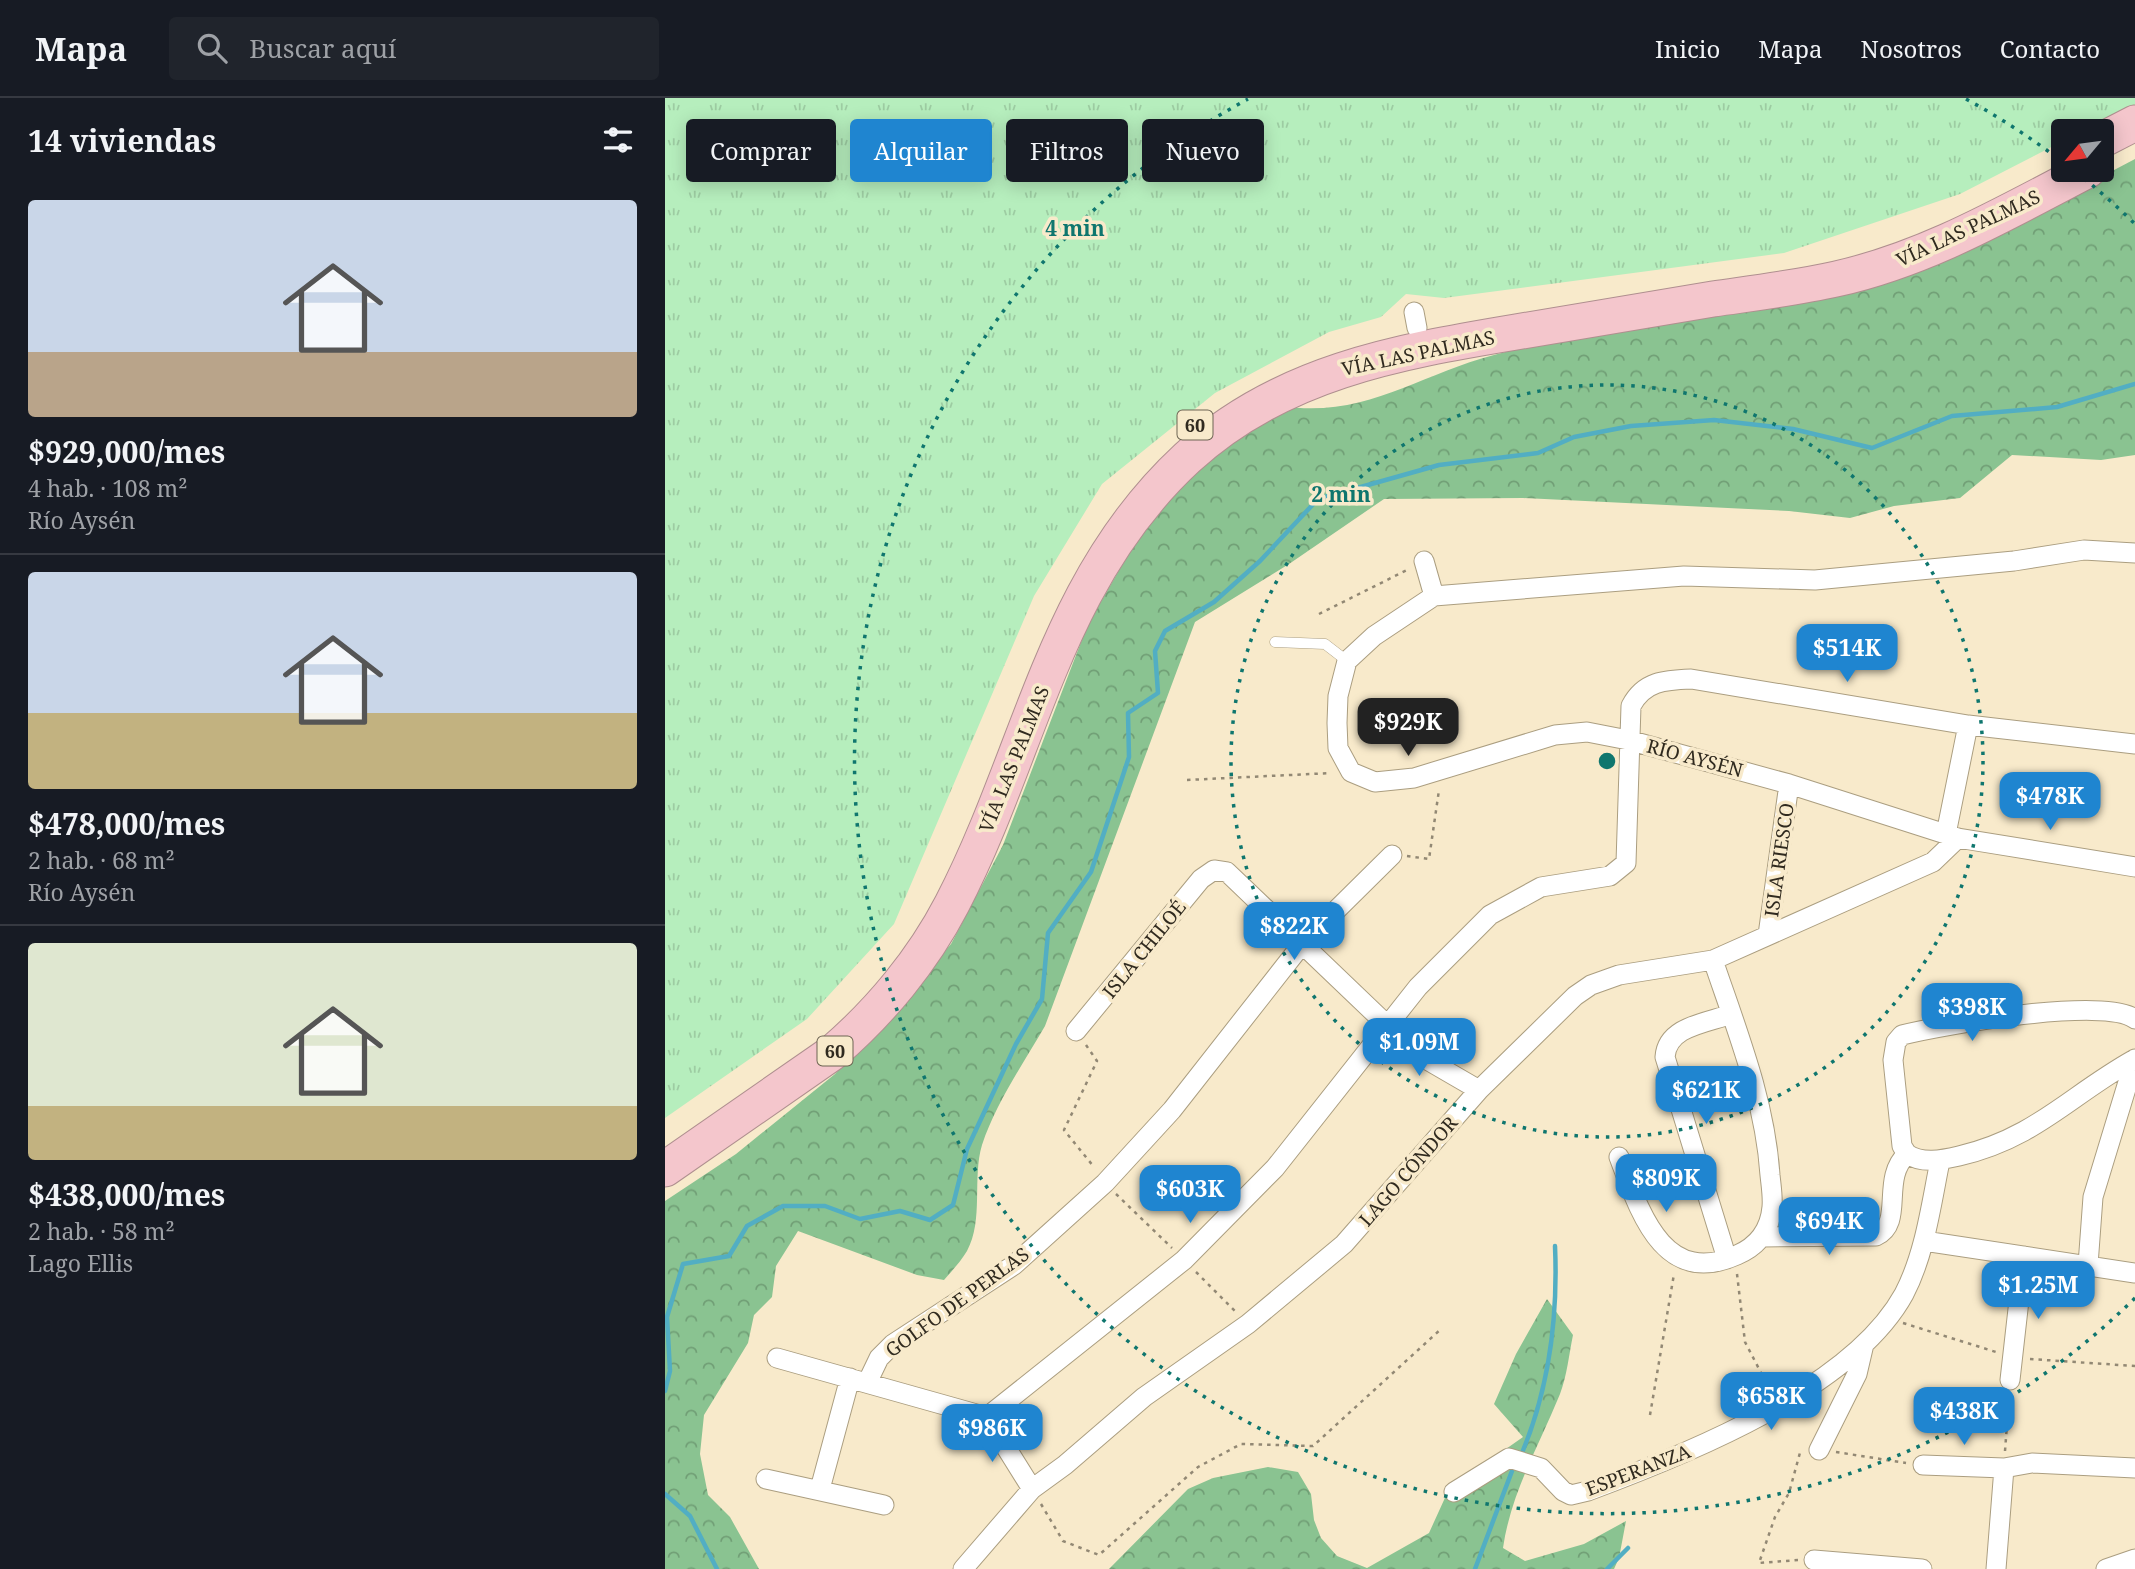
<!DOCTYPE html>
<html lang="es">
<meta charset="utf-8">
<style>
:root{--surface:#171b24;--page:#20242c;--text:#f1f3f6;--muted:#9ea1a6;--line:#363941;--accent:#1f85d0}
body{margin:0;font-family:"Noto Serif",serif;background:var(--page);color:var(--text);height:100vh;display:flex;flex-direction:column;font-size:26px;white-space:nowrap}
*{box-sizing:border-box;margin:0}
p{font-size:23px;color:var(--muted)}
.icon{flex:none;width:38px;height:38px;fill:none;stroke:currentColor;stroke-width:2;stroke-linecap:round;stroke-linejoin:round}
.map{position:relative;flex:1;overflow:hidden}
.side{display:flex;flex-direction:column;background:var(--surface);width:665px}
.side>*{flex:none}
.banner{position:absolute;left:21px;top:21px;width:665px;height:63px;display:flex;gap:14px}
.needle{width:46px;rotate:241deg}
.buttons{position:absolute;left:1386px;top:21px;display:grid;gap:14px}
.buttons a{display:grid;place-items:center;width:63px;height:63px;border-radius:7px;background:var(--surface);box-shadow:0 4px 18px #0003;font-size:35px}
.price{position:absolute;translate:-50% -60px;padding:0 16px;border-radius:14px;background:var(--accent);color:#fff;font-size:23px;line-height:46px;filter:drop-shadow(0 2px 4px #0008)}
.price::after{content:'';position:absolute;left:50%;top:42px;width:21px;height:16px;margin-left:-10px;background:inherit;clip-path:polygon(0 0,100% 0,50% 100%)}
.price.selected{background:#222;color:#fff}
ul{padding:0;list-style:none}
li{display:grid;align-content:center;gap:14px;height:371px;padding:0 28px}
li+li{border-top:2px solid var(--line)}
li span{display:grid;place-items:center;height:217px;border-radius:7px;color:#555}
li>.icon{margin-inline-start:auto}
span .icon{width:126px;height:126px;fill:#fffc;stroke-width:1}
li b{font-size:30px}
h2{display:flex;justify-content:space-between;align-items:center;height:84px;padding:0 28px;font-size:30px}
.chip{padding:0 24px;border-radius:7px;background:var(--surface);box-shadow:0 4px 18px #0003;font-size:24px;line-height:63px}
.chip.selected{background:var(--accent);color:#fff}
header{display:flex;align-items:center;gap:42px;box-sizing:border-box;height:98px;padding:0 35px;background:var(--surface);border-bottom:2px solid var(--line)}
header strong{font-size:33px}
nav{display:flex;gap:38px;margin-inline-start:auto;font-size:24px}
.search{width:490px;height:63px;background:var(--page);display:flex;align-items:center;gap:18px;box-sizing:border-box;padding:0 24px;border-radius:7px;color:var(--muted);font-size:26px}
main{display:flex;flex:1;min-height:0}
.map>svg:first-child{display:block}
</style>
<header>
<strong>Mapa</strong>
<div class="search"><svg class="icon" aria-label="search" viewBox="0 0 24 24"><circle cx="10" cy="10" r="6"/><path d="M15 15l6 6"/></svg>Buscar aquí</div>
<nav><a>Inicio</a><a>Mapa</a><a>Nosotros</a><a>Contacto</a></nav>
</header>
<main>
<section class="side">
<h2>14 viviendas<svg class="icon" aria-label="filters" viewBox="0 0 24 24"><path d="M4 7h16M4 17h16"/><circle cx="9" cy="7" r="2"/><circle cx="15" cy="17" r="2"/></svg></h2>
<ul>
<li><span style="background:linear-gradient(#c9d6e8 70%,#b9a48a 0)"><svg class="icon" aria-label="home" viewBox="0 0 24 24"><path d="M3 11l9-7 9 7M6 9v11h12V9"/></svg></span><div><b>$929,000/mes</b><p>4 hab. · 108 m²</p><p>Río Aysén</p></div></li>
<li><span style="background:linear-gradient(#c9d6e8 65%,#c2b280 0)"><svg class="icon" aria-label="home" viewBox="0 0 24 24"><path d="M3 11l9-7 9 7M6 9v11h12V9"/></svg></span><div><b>$478,000/mes</b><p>2 hab. · 68 m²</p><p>Río Aysén</p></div></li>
<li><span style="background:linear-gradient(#dfe7d0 75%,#c2b280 0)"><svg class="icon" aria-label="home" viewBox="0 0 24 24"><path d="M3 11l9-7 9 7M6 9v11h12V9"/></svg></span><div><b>$438,000/mes</b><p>2 hab. · 58 m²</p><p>Lago Ellis</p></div></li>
</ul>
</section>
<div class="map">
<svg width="1470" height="1471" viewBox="0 0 1470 1471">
<defs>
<pattern id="grass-tufts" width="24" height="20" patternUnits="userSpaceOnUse" patternTransform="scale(1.75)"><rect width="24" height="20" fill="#b6eebd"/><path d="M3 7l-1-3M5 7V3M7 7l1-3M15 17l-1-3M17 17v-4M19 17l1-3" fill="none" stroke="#9dcca2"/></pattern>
<pattern id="forest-crowns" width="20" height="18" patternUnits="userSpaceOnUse" patternTransform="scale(1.75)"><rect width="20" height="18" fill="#8ac391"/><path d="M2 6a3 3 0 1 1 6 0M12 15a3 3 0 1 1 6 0" fill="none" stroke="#719f76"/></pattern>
</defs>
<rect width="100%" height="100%" fill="#f8eacb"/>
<path fill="url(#grass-tufts)" d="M0,0H1470V8L1417,33H1398V43L1295,96L1119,155L779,200L741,196L716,219L664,234L550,295L437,386L369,498L229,826L142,921L0,1020Z"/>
<path fill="url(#forest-crowns)" d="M1470,61V357L1436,362L1347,357L1295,400L1229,408L1185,420L1124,413L858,400L719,401L624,466L530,524L380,928C358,966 331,1005 317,1047C307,1080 319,1122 302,1153C296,1163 287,1173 279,1182L252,1177L133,1133L111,1168L107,1199L89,1217L83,1245L39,1317L35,1356L43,1397L65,1419L94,1471H0V1103L71,1056L170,976L286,846L338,747L423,526L476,434L526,373L616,308C700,321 752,277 829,257C903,236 982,232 1056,209C1182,170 1307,123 1432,81Z
M882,1201L908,1237C904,1256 902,1278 895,1296C874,1348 846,1394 838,1450L860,1463L919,1446L961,1423L954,1460L949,1471H444L523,1391L548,1380L603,1369L633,1374L646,1396L649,1422L656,1440L672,1458L702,1470L764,1435L784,1391L858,1339L829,1306L851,1256Z"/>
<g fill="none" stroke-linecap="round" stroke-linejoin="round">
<path stroke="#52aec3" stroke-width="4.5" d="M0,1293L5,1273L2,1219L18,1166L64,1158L82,1128L118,1108H160L195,1121L235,1113L265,1122L288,1107L302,1051L351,946L377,901L383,835L426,774L464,659L463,615L493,595L490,553L500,533L549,504L595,463L653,401L774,367L873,355L909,339L966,328L1049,322L1128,331L1207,350L1287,318L1392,309L1470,286
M857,1355C884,1290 893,1218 890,1148
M0,1396L25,1418L52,1471
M810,1471L847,1373
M942,1471L963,1450"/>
<defs>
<path id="lane" d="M610,544L660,546L682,563"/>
<path id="street" d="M749,214L752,230
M1470,455L1419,452L1349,463L1150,482L1019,478L769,498L709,538L682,563L673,598L672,625L673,650L686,674L710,684L749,680L890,637L922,634L963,642L1124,686L1293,740L1470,769
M759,463L769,498
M1281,736L1303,627
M1103,837L1124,686
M411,933L536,781L549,772L562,774L722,927L764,963L814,992
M1242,1056L1237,1048L1228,962L1231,944L1237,937C1277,927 1441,898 1470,921
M954,1059C975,1114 998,1190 1072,1157C1093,1148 1105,1132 1107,1109C1108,1099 1106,1087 1105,1077C1100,1002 1072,933 1048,862
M1098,1139L1211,1138C1240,1125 1215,1081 1242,1056C1257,1066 1277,1062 1294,1058C1371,1040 1405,997 1470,961
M1259,1143L1470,1175
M1062,1161L1000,959C1002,928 1042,925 1066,916
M1423,1167L1428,1099L1470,961
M112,1260L322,1319
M1345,1282L1359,1158
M202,1285L214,1260L228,1246L349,1167L440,1085L507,1012L638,845L727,757
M322,1319L519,1162L610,1070L753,889L825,817L876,789L945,778L961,765L966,608C979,583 1000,582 1026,581L1303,627L1470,646
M322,1319L367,1391
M1154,1352L1192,1276L1199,1246
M1258,1367L1339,1370L1367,1365L1470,1370
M101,1381L219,1407
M155,1391L185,1280
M789,1394L844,1360L876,1370L898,1393L906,1397L923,1393C1020,1357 1187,1291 1239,1196C1260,1156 1266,1107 1275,1063
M1149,1462L1257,1471
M298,1471L367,1391L400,1367L479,1299L583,1226L679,1146L814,992L910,898L926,887L954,877L1048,862L1268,764L1293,740
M1331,1471L1339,1370
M1441,1471L1470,1461"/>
<path id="highway" d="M1437,42L1470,25
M0,1071L167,955C215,914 258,862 287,806C367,652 388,484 522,360C614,275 731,254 851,234C916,223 982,212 1048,201C1089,195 1131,190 1171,181C1262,161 1342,114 1423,72"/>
</defs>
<use href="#lane" stroke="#ab9e80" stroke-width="11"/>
<use href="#street" stroke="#ab9e80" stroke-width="21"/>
<use href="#highway" stroke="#af8f8f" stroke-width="37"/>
<path stroke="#928874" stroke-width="2.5" stroke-dasharray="3.5 5" stroke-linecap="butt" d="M654,516L744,471
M522,682L666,675
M742,758L764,761L774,692
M421,947L432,963L399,1032L429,1069
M451,1096L507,1150
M531,1174L571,1214
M1072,1176L1080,1244L1105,1292
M1238,1225L1331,1254
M1365,1261L1470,1268
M985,1317L1009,1176
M1340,1353L1344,1300
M1171,1354L1241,1365
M376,1406L398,1443L434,1457L533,1369L576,1346L648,1348L776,1231
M1133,1462L1094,1465L1110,1419L1124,1395L1136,1351"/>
<use href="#lane" stroke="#fff" stroke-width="10"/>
<use href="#street" stroke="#fff" stroke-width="19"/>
<use href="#highway" stroke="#f4c6cc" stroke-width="35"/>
</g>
<g fill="none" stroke="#0f766e" stroke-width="3.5" stroke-dasharray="3.5 7">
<circle cx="942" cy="663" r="376"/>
<path d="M1470 1200A753 753 0 1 1 583 1M1301 1A753 753 0 0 1 1395 62M1411 74A753 753 0 0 1 1470 126"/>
</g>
<g text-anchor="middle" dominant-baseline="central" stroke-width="7" stroke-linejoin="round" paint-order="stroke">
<g fill="#f8eacb" stroke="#6c6453" stroke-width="2">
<rect x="512.5" y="312.5" width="35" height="29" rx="5"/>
<rect x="152.5" y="938.5" width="35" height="29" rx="5"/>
</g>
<g font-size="18" font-weight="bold" fill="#302a1f">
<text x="530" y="327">60</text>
<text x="170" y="953">60</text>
</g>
<g font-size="19" fill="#302a1f" stroke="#f8eacb">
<text transform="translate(1303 130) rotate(-25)">VÍA LAS PALMAS</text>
<text transform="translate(753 255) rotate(-12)">VÍA LAS PALMAS</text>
<text transform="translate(1030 660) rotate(15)">RÍO AYSÉN</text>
<text transform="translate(349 661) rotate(-68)">VÍA LAS PALMAS</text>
<text transform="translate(1114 762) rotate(-82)">ISLA RIESCO</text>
<text transform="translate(479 851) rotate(-51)">ISLA CHILOÉ</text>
<text transform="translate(743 1073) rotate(-49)">LAGO CÓNDOR</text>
<text transform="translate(292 1204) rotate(-36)">GOLFO DE PERLAS</text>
<text transform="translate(973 1372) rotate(-21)">ESPERANZA</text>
</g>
</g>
<circle cx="942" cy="663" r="10" fill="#0f766e" stroke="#f8eacb" stroke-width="3.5"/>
<g font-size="21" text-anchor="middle" font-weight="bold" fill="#0f766e" stroke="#f8eacb" stroke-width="7" stroke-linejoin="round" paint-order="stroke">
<text x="410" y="138">4 min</text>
<text x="676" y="404">2 min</text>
</g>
</svg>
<div class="buttons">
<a><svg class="needle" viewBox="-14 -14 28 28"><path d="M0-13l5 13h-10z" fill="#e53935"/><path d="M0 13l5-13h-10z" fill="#9ea1a6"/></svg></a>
</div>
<b class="price" style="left:1182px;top:586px">$514K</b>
<b class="price selected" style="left:743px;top:660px">$929K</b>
<b class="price" style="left:1385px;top:734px">$478K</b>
<b class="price" style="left:629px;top:864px">$822K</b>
<b class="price" style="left:1307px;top:945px">$398K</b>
<b class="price" style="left:754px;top:980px">$1.09M</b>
<b class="price" style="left:1041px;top:1028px">$621K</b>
<b class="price" style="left:1001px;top:1116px">$809K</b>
<b class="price" style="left:525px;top:1127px">$603K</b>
<b class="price" style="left:1164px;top:1159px">$694K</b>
<b class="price" style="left:1373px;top:1223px">$1.25M</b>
<b class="price" style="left:1106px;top:1334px">$658K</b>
<b class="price" style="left:1299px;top:1349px">$438K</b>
<b class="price" style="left:327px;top:1366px">$986K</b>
<div class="banner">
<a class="chip">Comprar</a>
<a class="chip selected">Alquilar</a>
<a class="chip">Filtros</a>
<a class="chip">Nuevo</a>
</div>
</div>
</main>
